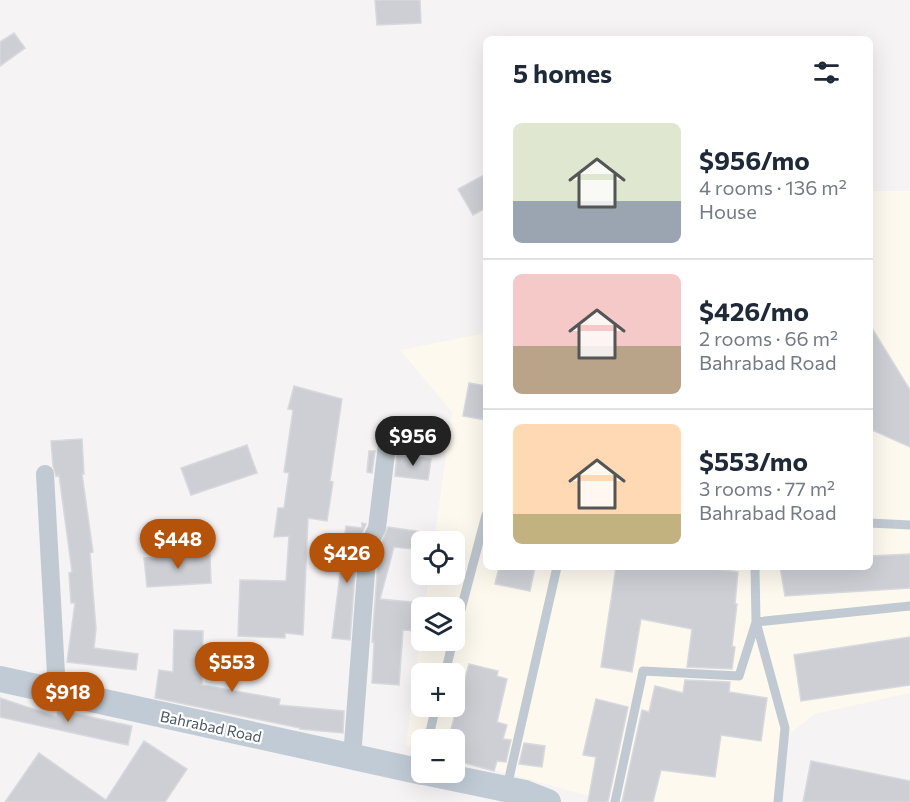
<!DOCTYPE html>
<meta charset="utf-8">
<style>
:root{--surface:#fff;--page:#f6f6f7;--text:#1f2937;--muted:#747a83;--line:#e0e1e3;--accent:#b45309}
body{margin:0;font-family:Commissioner,sans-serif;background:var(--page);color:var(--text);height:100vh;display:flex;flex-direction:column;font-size:22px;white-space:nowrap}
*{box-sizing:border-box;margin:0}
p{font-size:20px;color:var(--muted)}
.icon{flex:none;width:33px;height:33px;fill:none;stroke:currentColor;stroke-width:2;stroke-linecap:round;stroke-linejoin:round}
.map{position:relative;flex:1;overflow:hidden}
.drawer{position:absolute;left:483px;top:36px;width:390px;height:534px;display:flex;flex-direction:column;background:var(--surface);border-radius:9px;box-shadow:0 6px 24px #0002}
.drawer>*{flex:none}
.fabs{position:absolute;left:411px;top:531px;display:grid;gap:12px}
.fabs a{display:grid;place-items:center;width:54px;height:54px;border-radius:9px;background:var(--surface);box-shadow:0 6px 24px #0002;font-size:30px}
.price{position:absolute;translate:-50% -51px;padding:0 14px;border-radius:21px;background:var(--accent);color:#fff;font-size:20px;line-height:39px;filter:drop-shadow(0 2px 3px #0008)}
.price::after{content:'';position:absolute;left:50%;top:36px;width:18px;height:14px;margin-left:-9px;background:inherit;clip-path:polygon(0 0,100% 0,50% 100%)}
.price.current{background:#222;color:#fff}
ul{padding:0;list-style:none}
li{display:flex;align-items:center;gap:18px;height:150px;padding:0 30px}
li+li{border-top:2px solid var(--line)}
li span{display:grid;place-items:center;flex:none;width:168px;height:120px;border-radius:9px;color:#555}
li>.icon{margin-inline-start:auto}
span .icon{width:72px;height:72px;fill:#fffc;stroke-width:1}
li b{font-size:26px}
h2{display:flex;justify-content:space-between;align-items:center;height:72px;padding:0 30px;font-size:26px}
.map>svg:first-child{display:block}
</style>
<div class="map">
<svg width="910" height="802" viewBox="0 0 910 802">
<rect width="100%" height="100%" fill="#f5f3f3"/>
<path fill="#fdf9ef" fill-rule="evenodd" d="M870,191H910V693L815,714L781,740L774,802H611L455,759L454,740H422L421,749L406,745L421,633L422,640H454V608L425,607L429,575L454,574V542L434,541L452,412L400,350L486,333V567H870ZM422,674H454V706H422Z"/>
<path fill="#cdcfd5" stroke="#d7d9de" stroke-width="1.5" d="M375,0H420L421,23L377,25Z
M14,33L25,48L0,66V42Z
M486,174V208L473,215L458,189Z
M870,325L910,390V447L870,429Z
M469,383L486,386V420L463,416Z
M294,386L342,399L330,481L333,482L327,521L308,518L303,635L285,633V638L238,636L240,580L286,581L289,536L274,537L278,508H284L289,473L284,472L293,410L288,409Z
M82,439L84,474H82L93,552L90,553L96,629L94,648L138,654L136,670L67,662L75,603H71L69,573L72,572L59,475L56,476L53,466L51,441Z
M247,445L257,473L191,495L181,468Z
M369,451H375L372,473L367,472Z
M397,454L431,459L428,480L395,476Z
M362,523L366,524L357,545L350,640L332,638L346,526L362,528Z
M388,527L422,532V550L394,547L380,599L422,603V631L403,630L399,685L372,683L374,642H372L379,549Z
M210,554L211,583L147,587L144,558Z
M910,554V588L785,596L780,567H870V556Z
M499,567H535L530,591L495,584Z
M616,567H698L738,572L735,604H737L732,646L735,647L732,669L687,667L692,629L641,619L632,672L601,667Z
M174,630L203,631L202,685L280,699L279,705L344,711L343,733L300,729V728L155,698L159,670L173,672Z
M910,637V685L801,701L794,655Z
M469,664L498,671L497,676L507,679L497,722L507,725L503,739L511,740L506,762L497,761L494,771L454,760V740H448Z
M685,680L730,682L729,692L767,698L761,741L721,735L715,777L661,770L653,802H622L642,710L649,712L655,686L683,693Z
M0,698L57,717L58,710L132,726L128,745L0,717Z
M596,699L628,707L608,802H588L596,757L583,755Z
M144,741L187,769L165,802H5L39,753L106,800Z
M524,743L545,746L542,767L519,764Z
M811,761L910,781V802H803Z"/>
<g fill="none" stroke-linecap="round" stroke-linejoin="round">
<path stroke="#c1cad2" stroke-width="9" d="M870,523L910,525
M755,567L756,622L910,606
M756,622L785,728L778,802
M454,636L486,515
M445,674L453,640
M428,740L436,706
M507,787L557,567
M615,802L643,671L739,676L756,622"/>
<path stroke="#c1cad2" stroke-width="18" d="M45,474L57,692
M352,757L368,546L377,528L387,445"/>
<path stroke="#c1cbd6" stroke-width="26" d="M0,679L422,772
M424,772L525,793L548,802"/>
</g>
<g text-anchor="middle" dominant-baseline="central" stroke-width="4.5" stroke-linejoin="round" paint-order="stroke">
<g font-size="15" fill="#4a5661" stroke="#fff">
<text transform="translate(211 726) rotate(12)">Bahrabad Road</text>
</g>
</g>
</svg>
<div class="fabs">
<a><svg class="icon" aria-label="locate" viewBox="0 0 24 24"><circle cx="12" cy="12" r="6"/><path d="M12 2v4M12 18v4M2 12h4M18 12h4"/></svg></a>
<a><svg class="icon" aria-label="layers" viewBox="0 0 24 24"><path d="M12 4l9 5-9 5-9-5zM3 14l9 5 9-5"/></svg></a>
<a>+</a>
<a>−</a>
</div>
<b class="price current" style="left:413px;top:467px">$956</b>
<b class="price" style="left:178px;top:570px">$448</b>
<b class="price" style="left:347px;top:584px">$426</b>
<b class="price" style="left:232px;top:693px">$553</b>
<b class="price" style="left:68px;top:723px">$918</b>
<section class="drawer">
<h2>5 homes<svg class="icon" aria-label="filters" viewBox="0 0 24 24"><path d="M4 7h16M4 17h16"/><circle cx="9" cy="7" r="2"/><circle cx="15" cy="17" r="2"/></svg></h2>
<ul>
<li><span style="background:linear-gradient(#dfe7d0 65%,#9aa5b1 0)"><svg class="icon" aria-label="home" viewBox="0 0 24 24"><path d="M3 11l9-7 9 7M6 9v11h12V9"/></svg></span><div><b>$956/mo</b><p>4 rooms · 136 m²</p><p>House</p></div></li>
<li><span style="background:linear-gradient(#f6c9c9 60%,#b9a48a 0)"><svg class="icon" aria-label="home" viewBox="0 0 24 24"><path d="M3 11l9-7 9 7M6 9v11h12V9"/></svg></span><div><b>$426/mo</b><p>2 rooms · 66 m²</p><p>Bahrabad Road</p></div></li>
<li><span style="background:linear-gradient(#ffd9b3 75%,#c2b280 0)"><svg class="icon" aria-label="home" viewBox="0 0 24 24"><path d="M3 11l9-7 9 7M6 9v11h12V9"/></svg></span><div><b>$553/mo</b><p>3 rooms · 77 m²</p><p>Bahrabad Road</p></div></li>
</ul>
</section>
</div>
